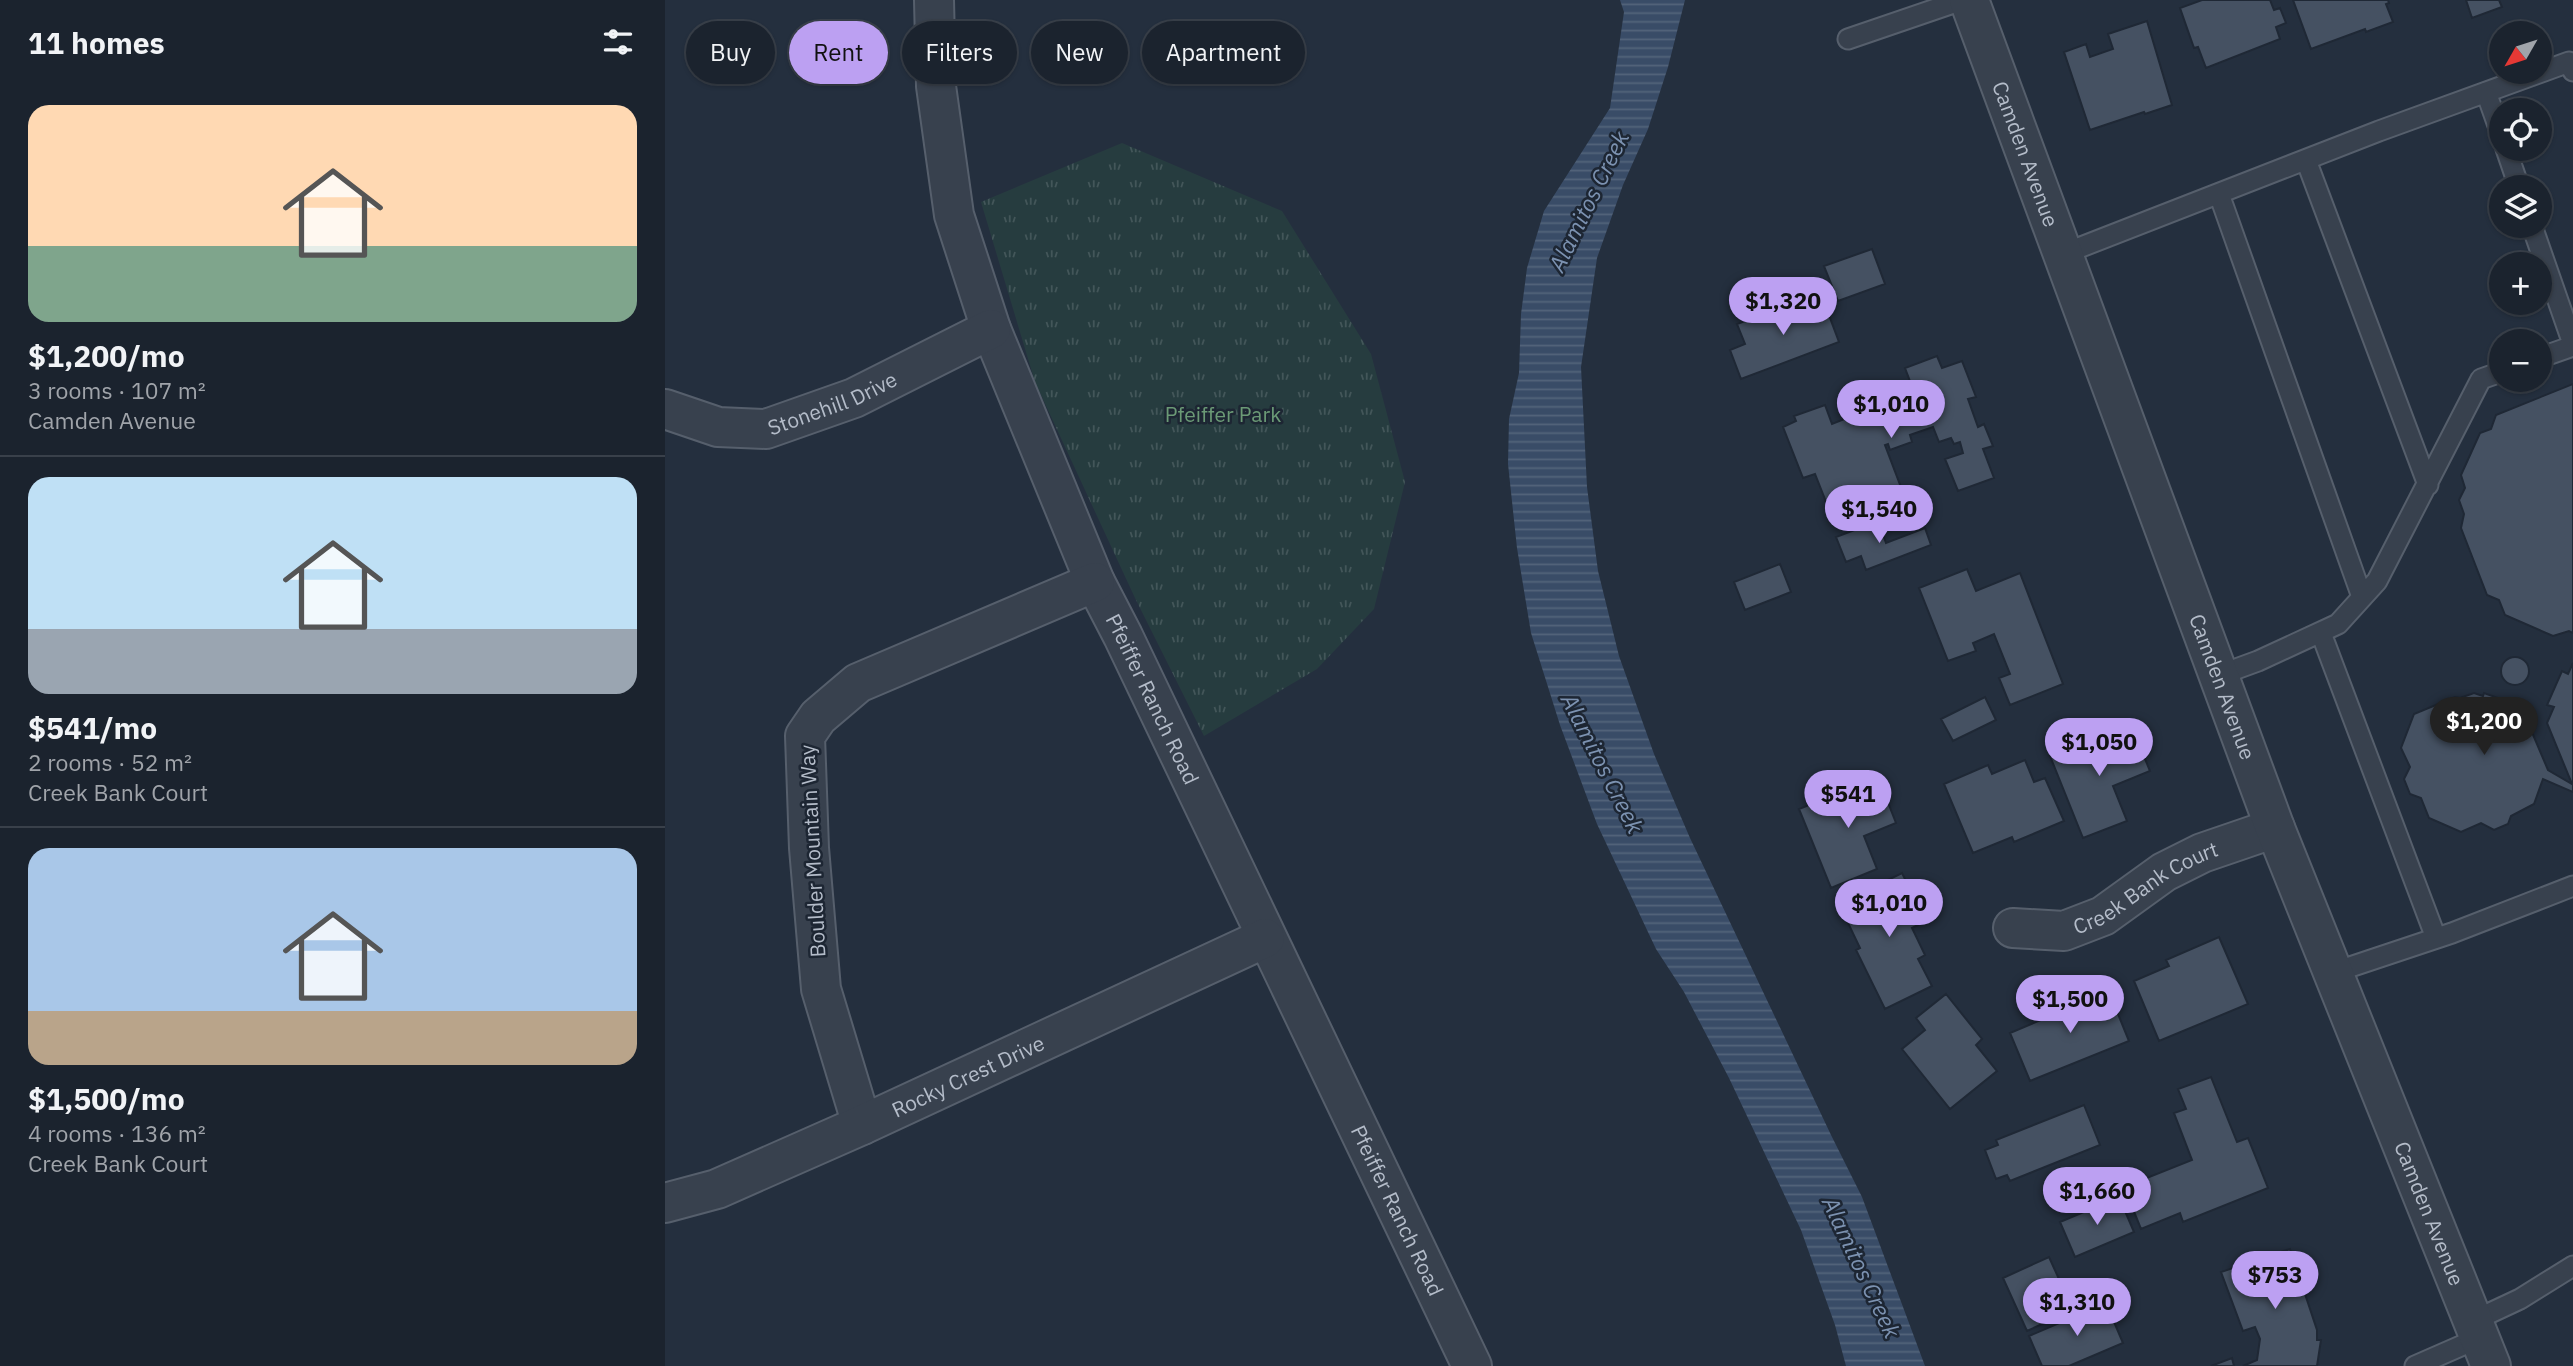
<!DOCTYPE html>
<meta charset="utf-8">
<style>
:root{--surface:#1b232e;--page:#242b36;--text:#f1f3f6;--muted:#a0a4aa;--line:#39404a;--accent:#bca0f2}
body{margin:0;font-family:"IBM Plex Sans",sans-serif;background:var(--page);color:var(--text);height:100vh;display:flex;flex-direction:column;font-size:26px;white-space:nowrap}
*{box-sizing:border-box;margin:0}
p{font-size:23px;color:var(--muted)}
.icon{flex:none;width:38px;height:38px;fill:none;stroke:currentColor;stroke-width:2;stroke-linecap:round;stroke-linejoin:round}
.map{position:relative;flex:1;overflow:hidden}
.details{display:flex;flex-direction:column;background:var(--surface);width:665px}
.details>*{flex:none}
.guide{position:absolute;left:21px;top:21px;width:665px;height:63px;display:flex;gap:14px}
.needle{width:46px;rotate:231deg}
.buttons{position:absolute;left:1824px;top:21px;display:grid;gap:14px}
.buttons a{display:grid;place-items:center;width:63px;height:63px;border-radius:50%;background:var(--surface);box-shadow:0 2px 5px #0004,0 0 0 2px var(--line);font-size:35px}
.price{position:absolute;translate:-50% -60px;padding:0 16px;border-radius:24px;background:var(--accent);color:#111;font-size:23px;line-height:46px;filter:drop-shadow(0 2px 4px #0008)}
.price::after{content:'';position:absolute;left:50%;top:42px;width:21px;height:16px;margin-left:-10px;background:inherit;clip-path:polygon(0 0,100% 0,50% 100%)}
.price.on{background:#222;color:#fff}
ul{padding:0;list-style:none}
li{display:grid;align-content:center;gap:14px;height:371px;padding:0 28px}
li+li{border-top:2px solid var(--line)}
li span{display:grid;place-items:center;height:217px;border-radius:21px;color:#555}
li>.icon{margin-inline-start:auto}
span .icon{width:126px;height:126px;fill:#fffc;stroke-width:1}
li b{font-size:30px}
h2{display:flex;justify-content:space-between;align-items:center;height:84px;padding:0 28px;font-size:30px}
.tag{padding:0 24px;border-radius:32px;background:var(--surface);box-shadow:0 2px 5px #0004,0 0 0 2px var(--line);font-size:24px;line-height:63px}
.tag.on{background:var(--accent);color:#111}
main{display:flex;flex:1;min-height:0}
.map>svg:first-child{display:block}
</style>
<main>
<section class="details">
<h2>11 homes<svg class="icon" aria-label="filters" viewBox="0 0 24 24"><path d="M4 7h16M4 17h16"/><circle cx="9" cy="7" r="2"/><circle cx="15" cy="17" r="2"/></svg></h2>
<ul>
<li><span style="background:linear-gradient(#ffd9b3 65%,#7fa58c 0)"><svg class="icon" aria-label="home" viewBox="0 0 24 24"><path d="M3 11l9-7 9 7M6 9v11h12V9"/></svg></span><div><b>$1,200/mo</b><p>3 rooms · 107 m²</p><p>Camden Avenue</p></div></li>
<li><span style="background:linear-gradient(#bfe0f5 70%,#9aa5b1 0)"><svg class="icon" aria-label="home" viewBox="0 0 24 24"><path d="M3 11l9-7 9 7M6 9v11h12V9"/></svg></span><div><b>$541/mo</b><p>2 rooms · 52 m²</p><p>Creek Bank Court</p></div></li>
<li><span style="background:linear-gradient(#a9c7e8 75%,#b9a48a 0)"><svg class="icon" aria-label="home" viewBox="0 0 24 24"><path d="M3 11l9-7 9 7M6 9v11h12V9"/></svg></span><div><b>$1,500/mo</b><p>4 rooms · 136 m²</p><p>Creek Bank Court</p></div></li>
</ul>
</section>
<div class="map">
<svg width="1908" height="1366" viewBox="0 0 1908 1366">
<defs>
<pattern id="grass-tufts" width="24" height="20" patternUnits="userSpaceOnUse" patternTransform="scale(1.75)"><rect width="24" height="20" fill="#263c3f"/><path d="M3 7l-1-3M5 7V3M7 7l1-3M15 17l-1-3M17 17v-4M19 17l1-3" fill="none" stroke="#435659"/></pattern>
<pattern id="water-rules" width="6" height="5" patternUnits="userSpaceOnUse" patternTransform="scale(1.75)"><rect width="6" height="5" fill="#394c67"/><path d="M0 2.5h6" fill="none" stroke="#53647b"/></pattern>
</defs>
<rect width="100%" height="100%" fill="#242f3e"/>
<path fill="url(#grass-tufts)" d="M457,143L617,211L706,354L740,482L709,609L652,669L539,736L470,598L370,382L316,202Z"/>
<path fill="url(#water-rules)" d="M955,0H1020L1003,67L983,129L958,185L932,258L916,367L922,487L933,571L954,656L989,754L1025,838L1166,1135L1197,1197L1260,1366H1181L1170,1325L1136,1230L1064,1078L1019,992L991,949L932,824L895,725L866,633L852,548L843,464L844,419L854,373L856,314L862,268L879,211L945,108L959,12Z"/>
<path fill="#455162" stroke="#1f2835" stroke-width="2" d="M1537,0H1605L1609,10L1615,8L1621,23L1611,27L1615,39L1541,68L1533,47L1529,48L1515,8Z
M1628,0H1723L1724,3L1721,4L1728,22L1701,32L1700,29L1646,49Z
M1801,0H1834L1837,7L1807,18Z
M1482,21L1507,105L1480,114L1479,112L1425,130L1399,52L1421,44L1425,57L1448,49L1443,34Z
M1207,249L1220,284L1173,301L1159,266Z
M1125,280L1131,294L1114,301L1108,287Z
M1150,295L1156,313L1162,310L1174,342L1076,379L1065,350L1080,344L1072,324Z
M1272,356L1277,368L1297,361L1311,397L1303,399L1313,427L1319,424L1328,446L1318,449L1329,478L1293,491L1280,459L1298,453L1295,442L1289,444L1286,438L1274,442L1268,427L1245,435L1247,442L1225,450L1223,444L1220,445L1237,490L1167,517L1150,474L1138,478L1118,427L1131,421L1129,416L1160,405L1167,424L1212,406L1217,419L1254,405L1240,368Z
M1908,384V633L1904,631L1888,636L1840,615L1834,600L1822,595L1796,528L1799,514L1794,500L1800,488L1796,475L1815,433L1826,429L1831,415Z
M1213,521L1221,543L1260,528L1266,545L1201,570L1196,556L1181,562L1171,537Z
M1115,564L1126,592L1080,610L1069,582Z
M1302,569L1311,591L1355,573L1398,684L1345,705L1334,678L1345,674L1329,634L1308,643L1311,651L1283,661L1254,588Z
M1836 671a14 14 0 1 1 28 0a14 14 0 1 1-28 0Z
M1908,663V792L1878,779L1869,804L1846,816L1843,824L1829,830L1816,823L1796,832L1764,818L1756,798L1745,794L1739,779L1745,767L1736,748L1749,714L1790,697L1795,698L1809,693L1818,696L1819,693L1850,704L1849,707L1858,711L1883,770L1907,784L1882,723L1889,707L1882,705L1897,671L1903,674Z
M1320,697L1331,720L1288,741L1276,719Z
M1466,725L1485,771L1448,786L1462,821L1418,838L1385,756Z
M1360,760L1369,782L1380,778L1399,821L1349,842L1347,837L1308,853L1279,784L1323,765L1327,774Z
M1213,777L1231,823L1199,836L1212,869L1166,888L1134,809Z
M1237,873L1261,921L1247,928L1260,955L1253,959L1267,986L1220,1009L1191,950L1195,948L1174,904Z
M1554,937L1583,1004L1494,1041L1469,981L1504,966L1501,960Z
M1442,987L1464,1041L1365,1081L1345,1033L1390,1014L1388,1009Z
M1281,994L1317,1039L1311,1045L1332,1071L1285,1109L1237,1049L1260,1030L1251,1018Z
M1546,1077L1572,1142L1583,1138L1603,1188L1518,1222L1515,1213L1476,1229L1459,1187L1527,1160L1509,1113L1521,1109L1513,1089Z
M1419,1105L1435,1145L1345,1181L1342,1175L1331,1179L1320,1150L1333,1145L1331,1140Z
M1454,1197L1469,1232L1410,1257L1395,1222Z
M1625,1249L1652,1330V1340H1656L1652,1366H1578L1592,1360L1595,1339L1590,1327L1578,1331L1556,1272Z
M1384,1257L1408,1310L1362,1331L1338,1278Z
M1441,1303L1458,1343L1404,1366H1377L1364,1336Z
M1567,1358L1569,1366H1546Z"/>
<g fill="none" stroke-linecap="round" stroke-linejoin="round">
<defs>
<path id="service" d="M1183,39L1297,0
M1821,92L1836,134
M1841,149L1854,187
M1641,160L1763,485
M1554,194L1697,597
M1867,226L1908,344
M1398,254L1714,131L1904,62L1908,71
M1874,358L1908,346
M1656,633L1771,938
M1552,676L1593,661L1673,624L1712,581L1816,379L1836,372
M1667,973L1787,933L1908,886
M1808,1321L1855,1299L1908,1266
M1750,1366L1814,1338"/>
<g id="minor">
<path id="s1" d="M269,0L271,86L289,215L326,329L430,582L458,636L807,1366"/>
<path id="s2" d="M0,409L53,427L101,429L189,398L326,329"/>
<path id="s3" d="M1348,928L1399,931L1438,916L1499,872L1537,853L1610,828"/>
<path d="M197,1125L156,989L144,848L140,736L153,717L193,683L430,582"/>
<path id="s4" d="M0,1203L52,1189L197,1125L600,938"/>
</g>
<g id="tertiary">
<path id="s5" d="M1304,0L1610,828L1826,1366"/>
</g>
</defs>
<use href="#service" stroke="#565f6c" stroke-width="23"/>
<use href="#minor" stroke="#565f6c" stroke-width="42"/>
<use href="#tertiary" stroke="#565f6c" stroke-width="42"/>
<use href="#service" stroke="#38414e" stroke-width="19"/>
<use href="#minor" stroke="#38414e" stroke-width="38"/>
<use href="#tertiary" stroke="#38414e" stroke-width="38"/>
</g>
<g text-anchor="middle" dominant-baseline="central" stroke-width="5" stroke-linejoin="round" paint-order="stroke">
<g font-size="21" fill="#b4bcc9" stroke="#1d2633">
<text stroke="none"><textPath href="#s5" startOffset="164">Camden Avenue</textPath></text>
<text stroke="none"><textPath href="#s2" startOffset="175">Stonehill Drive</textPath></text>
<text stroke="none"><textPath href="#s5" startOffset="732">Camden Avenue</textPath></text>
<text stroke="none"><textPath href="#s1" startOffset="740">Pfeiffer Ranch Road</textPath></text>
<text transform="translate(147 851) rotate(-93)">Boulder Mountain Way</text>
<text stroke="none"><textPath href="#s3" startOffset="144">Creek Bank Court</textPath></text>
<text stroke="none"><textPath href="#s4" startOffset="329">Rocky Crest Drive</textPath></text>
<text stroke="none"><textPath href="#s1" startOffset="1307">Pfeiffer Ranch Road</textPath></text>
<text stroke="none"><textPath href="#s5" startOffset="1298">Camden Avenue</textPath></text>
</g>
<g font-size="21" fill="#6b9a76" stroke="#1d2633">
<text x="558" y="414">Pfeiffer Park</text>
</g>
<g font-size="23" font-style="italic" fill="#7c92b1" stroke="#1d2633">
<text transform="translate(923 201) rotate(-64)">Alamitos Creek</text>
<text transform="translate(938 763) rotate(63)">Alamitos Creek</text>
<text transform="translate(1197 1267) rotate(65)">Alamitos Creek</text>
</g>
</g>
</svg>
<div class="buttons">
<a><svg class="needle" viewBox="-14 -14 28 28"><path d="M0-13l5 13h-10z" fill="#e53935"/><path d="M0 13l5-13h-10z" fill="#a0a4aa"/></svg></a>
<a><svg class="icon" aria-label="locate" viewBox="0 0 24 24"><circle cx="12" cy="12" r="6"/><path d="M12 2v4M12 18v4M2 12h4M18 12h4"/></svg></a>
<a><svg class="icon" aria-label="layers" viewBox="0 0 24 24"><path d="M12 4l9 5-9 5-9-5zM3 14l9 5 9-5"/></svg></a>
<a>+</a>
<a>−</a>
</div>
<b class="price" style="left:1118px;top:337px">$1,320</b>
<b class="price" style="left:1226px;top:440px">$1,010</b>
<b class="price" style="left:1214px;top:545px">$1,540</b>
<b class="price on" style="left:1819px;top:757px">$1,200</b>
<b class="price" style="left:1434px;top:778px">$1,050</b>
<b class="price" style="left:1183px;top:830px">$541</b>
<b class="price" style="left:1224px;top:939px">$1,010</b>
<b class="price" style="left:1405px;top:1035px">$1,500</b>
<b class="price" style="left:1432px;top:1227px">$1,660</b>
<b class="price" style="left:1610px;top:1311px">$753</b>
<b class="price" style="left:1412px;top:1338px">$1,310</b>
<div class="guide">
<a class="tag">Buy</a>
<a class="tag on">Rent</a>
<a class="tag">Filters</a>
<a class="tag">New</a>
<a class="tag">Apartment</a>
</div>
</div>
</main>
